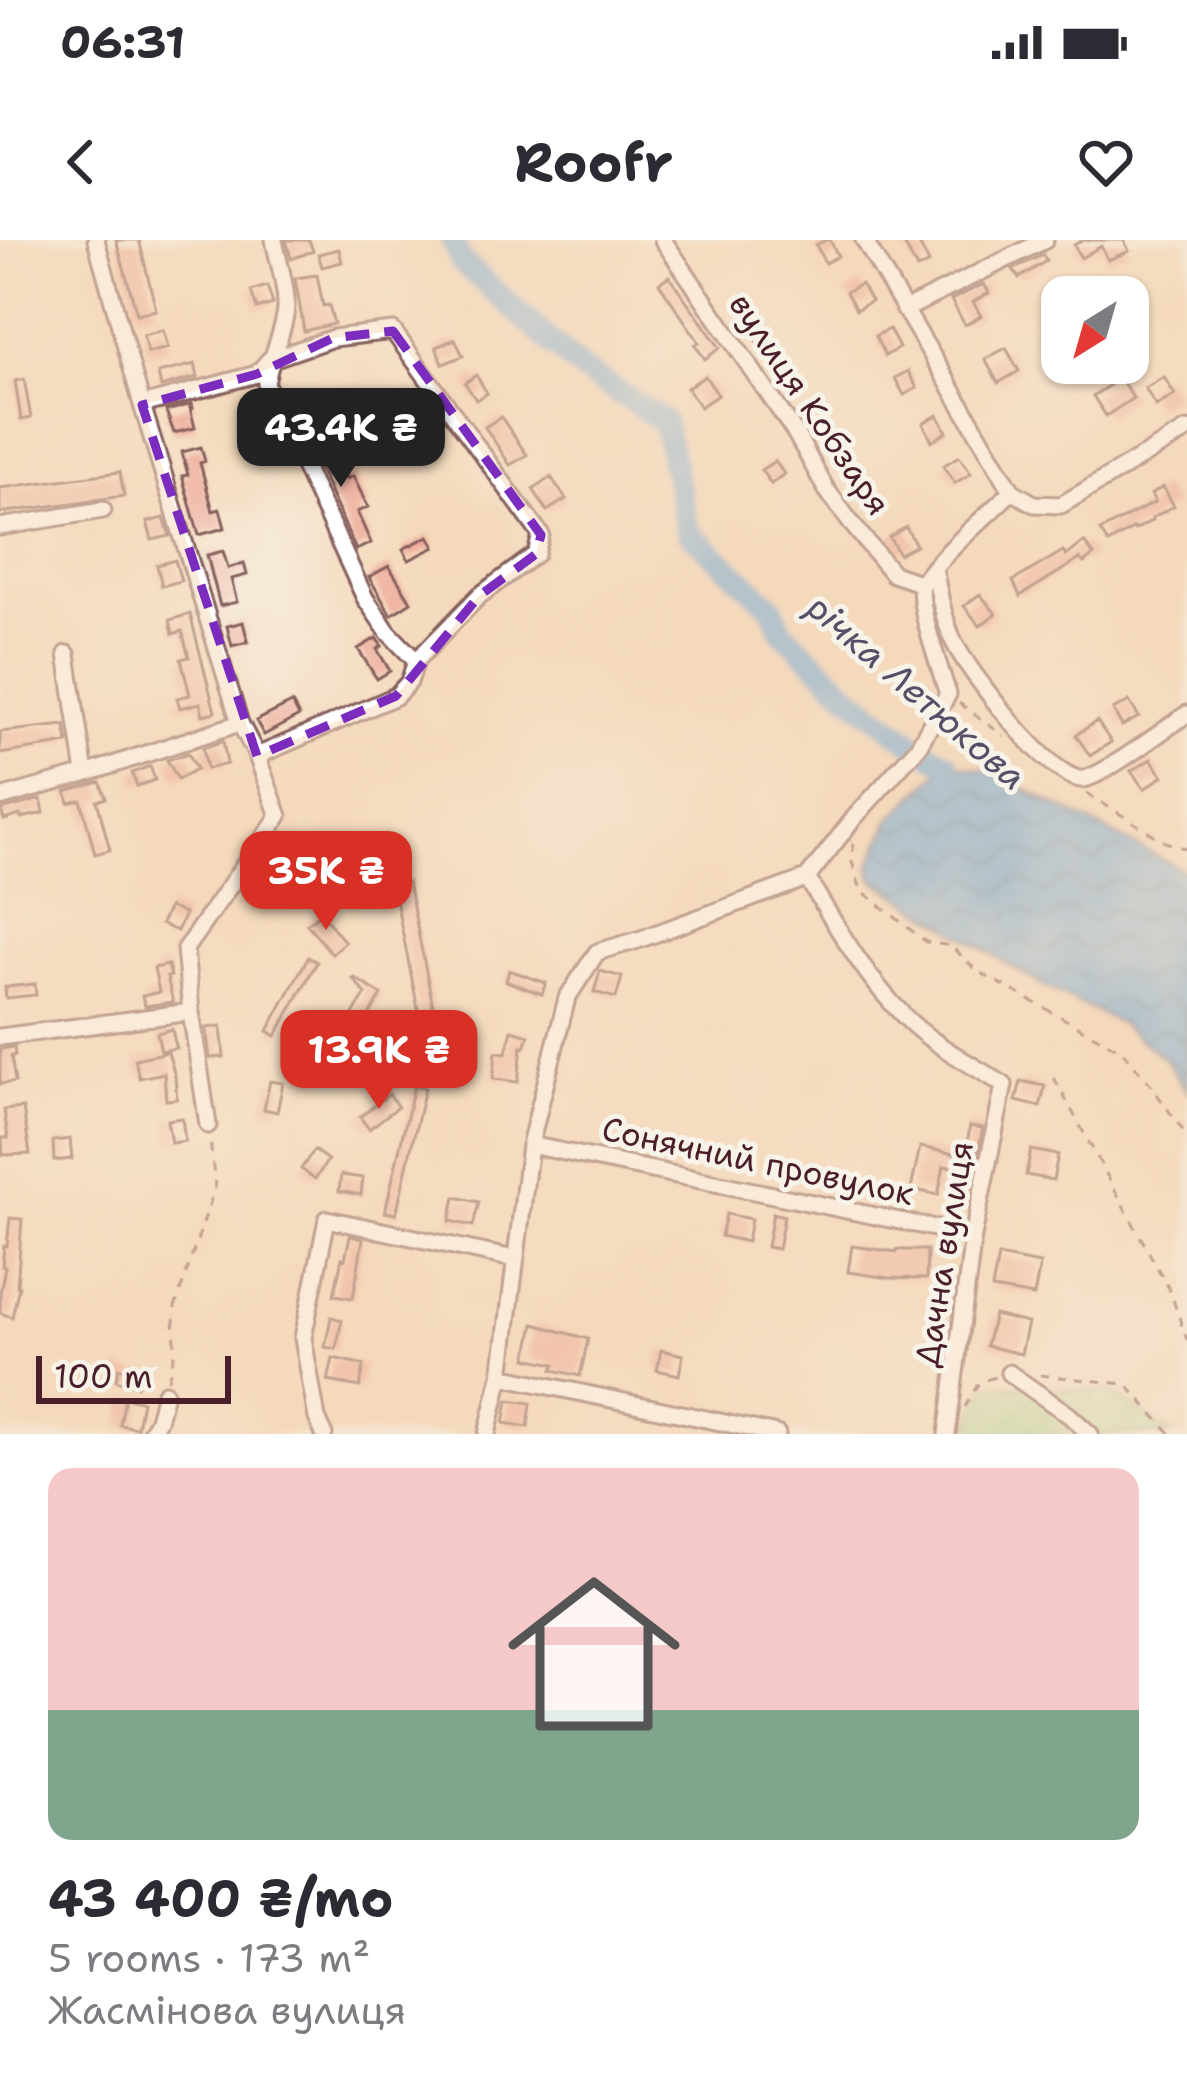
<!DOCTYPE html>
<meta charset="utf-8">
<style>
:root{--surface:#fff;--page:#f7f7f7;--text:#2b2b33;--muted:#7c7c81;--line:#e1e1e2;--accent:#d93025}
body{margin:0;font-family:"Shantell Sans",sans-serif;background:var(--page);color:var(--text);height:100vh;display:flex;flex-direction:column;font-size:45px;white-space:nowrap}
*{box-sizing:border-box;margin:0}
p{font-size:39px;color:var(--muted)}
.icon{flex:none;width:66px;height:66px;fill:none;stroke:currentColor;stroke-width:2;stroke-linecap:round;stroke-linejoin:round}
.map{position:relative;height:1194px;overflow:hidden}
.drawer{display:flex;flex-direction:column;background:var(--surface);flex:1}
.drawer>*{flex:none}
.needle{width:78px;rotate:217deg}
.controls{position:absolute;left:1041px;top:36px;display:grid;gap:24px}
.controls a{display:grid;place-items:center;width:108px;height:108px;border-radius:24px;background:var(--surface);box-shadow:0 3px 9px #0004;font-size:60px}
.scale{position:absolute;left:36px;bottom:30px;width:195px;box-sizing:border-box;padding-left:12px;border:6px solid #4a1f2b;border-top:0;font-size:33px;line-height:42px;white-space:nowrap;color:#4a1f2b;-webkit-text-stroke:9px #f7f3e8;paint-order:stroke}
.price{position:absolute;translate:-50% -102px;padding:0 27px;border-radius:24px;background:var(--accent);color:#fff;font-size:39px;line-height:78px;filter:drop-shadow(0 3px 6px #0008)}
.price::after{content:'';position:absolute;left:50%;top:72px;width:36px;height:27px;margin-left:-18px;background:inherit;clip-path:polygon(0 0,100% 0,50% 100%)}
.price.current{background:#222;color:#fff}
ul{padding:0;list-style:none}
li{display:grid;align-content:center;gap:24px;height:636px;padding:0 48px}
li+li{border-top:3px solid var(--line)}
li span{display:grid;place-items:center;height:372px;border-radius:24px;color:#555}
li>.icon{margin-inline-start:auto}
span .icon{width:216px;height:216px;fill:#fffc;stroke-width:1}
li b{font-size:51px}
.status{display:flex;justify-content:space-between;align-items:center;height:84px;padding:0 60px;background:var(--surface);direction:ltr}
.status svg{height:33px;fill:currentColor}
header{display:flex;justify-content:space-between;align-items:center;height:156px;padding:0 48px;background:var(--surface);font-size:54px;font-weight:700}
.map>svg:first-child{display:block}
</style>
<div class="status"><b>06:31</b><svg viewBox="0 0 49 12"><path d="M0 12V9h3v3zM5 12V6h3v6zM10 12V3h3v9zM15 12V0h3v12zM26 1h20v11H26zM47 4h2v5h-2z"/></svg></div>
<header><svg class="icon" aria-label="back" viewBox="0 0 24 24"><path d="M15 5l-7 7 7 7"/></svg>Roofr<svg class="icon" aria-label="heart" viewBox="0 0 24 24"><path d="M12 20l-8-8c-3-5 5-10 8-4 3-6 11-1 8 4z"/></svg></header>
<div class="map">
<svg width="1187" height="1194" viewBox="0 0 1187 1194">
<defs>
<pattern id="garden-furrows" width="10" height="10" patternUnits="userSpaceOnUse" patternTransform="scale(3)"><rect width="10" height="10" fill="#95d48a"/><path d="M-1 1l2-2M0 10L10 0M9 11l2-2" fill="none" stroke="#82b677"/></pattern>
<pattern id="water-waves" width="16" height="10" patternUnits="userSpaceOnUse" patternTransform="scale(3)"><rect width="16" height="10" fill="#69a8db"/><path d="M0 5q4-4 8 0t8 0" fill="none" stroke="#5888b2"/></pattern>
</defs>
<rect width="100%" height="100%" fill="#f7f3e8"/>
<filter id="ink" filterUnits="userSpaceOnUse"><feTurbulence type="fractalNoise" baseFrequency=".00833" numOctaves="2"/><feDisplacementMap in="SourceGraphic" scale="24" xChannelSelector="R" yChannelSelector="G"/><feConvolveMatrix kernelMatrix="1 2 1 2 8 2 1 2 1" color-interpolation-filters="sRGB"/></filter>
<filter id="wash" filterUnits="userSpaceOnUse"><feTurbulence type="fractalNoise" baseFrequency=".004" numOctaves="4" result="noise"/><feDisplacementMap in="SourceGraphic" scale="48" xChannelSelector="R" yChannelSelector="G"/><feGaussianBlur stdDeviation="2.7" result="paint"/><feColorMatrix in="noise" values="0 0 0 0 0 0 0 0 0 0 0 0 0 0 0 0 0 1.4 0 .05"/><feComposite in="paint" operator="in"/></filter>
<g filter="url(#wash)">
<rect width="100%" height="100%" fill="#f4d9bb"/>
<path fill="url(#garden-furrows)" stroke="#707a5a" stroke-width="3" d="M987,1144L1111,1152L1173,1194H966Z"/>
<path fill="url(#water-waves)" stroke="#5a6483" stroke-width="3" d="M947,523L988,530L1187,632V851L1165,819L1119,783L1039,744L874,640L870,627L890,580Z"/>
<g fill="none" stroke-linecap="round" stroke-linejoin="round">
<path stroke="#69a8db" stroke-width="24" d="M452,0L461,21L581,129L663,181L688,291L772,367L782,391L851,456L918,507L947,523"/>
</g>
<g id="blocks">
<path fill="#efab99" d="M116,0H139L156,70L137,74Z
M286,0H309L313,11L291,19Z
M826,0H830L838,16L825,23L816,5Z
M902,0H917L929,23L917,29Z
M1084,0H1124L1129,11L1108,20L1101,6L1081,18L1074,5Z
M339,9L342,22L322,27L318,14Z
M1043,15L1046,21L1019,38L1013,29Z
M317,35L323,66L329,65L334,84L304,91L295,38Z
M669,36L720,108L705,119L695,105L699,102L659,43Z
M861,44L871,61L856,70L846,52Z
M984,44L989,53L973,62L981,76L965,85L951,60Z
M267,46L273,64L257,69L251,51Z
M758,76L773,98L760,106L745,85Z
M889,89L899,108L885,116L875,96Z
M163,90L168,108L148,113L143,95Z
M455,99L463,116L443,124L436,107Z
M1006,108L1019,131L998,143L985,119Z
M195,124L198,137L161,147L158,133Z
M908,131L917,148L904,155L895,138Z
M476,135L487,153L476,160L465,143Z
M705,136L718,155L700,167L687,148Z
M1164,137L1175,155L1156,166L1145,148Z
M1120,138L1133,158L1106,176L1093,156Z
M24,139L31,178L21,180L15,141Z
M192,164L193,168H190L195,188L174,193L166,171Z
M938,175L947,192L932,201L923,183Z
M501,177L527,215L510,225L485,187Z
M325,194L346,239L353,236L368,267L357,272L371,303L356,310L307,201Z
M201,207L205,221L200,223L213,271L220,269L225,288L199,295L182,236L188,235L182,212Z
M959,216L971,233L955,243L943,226Z
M775,221L784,234L771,244L761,230Z
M120,232L124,256L0,273V248Z
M551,237L566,259L547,271L533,249Z
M1163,247L1174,266L1152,278L1153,280L1135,290L1134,288L1108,303L1100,291L1155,262L1151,254Z
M164,278L170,296L152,300L147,282Z
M906,287L916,305L899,314L889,297Z
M429,296L435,307L409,320L403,309Z
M1084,302L1094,315L1084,323L1080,319L1020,356L1013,341L1063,311L1066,316Z
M223,311L228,328L244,323L247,335L231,339L237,362L220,366L207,315Z
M175,320L181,341L162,346L157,325Z
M389,326L411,362L391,375L369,337Z
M980,354L996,374L980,386L964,366Z
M190,374L215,472L203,475L200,463L180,468L177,458L190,455L181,419L189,417L182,391L173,394L170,380Z
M243,382L248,402L232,406L227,386Z
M376,398L382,406L377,409L390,431L377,439L358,409Z
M1129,461L1139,477L1122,486L1113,470Z
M292,463L299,476L264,495L256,481Z
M1097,481L1111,502L1090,516L1076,495Z
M65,485L68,503L0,514V492Z
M223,501L227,524L207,529L203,508Z
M188,513L197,529L178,539L167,520Z
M1151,519L1163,536L1144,549L1131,531Z
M150,526L155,540L137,546L132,533Z
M100,542L106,558L97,561L110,610L95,614L81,560L69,563L66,552Z
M41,559L44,573L21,578L20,575L4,580L1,570Z
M303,615L316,633L273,663L261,644Z
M408,642L436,781L421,784L393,645Z
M169,667L185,674L177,691L161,684Z
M321,673L345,702L332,714L307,684Z
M308,717L317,722L276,796L268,791Z
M168,725L171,736L167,737L173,762L145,766L142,756L159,752L154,728Z
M509,730L546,743L542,754L506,741Z
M600,731L622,737L616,758L594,752Z
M355,738L382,755L329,838L326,833L309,843L366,754L353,739Z
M35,744L36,755L6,758L5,747Z
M221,786L224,817L210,818L206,788Z
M172,789L176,808L161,811L157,793Z
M512,790L529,795L525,807L522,806L518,842L493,839L496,812L506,813Z
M14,807L15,815L11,816L15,842L0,844V809Z
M168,812L175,836L177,859L166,860L164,833L139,838L135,819Z
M270,841L283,843L277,872L264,869Z
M1021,841L1045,846L1040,867L1016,861Z
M414,846L425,848L396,974L385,972Z
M389,854L398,867L369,889L360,877Z
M23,868L30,914L3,915L2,898H8L4,870Z
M182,878L185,901L171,903L167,880Z
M970,886L983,888L974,931L944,926L938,955L911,949L920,907L965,916Z
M70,899L72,919L54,921L53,901Z
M314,910L328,920L315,939L301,929Z
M1031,910L1058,915L1053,940L1026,935Z
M341,935L363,938L361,955L339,951Z
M455,957L479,962L473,986L450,981Z
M773,973L784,976L778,1009L767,1007Z
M726,974L751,979L747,1002L721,996Z
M10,978L22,979L17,1046H19L12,1077L0,1073V1053L5,1027L2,1026L4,1006H7Z
M350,996L363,999L353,1058L334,1055L342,1018L345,1019Z
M852,1006L897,1012V1010H927L926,1039L889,1038L848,1032Z
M998,1016L1040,1024L1034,1056L992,1049Z
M994,1075L1028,1083L1021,1114L986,1106Z
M331,1077L342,1080L336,1109L325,1107Z
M534,1084L588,1099L580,1136L553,1130L555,1124L527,1118Z
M661,1110L683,1115L679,1135L657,1130Z
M333,1118L364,1125L360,1147L328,1141Z
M119,1128L140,1134L137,1146L116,1140Z
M125,1158L142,1161L137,1188L120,1185Z
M508,1160L531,1163L528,1187L504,1183Z"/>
</g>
</g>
<g filter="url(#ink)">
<use href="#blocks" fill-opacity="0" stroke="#86605d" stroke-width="3"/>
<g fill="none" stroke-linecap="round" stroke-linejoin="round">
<defs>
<path id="minor" d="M96,0L142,165L240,483L257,516L279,576L185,709L191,772L208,885
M274,0C278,21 287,47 286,68C284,95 269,118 266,144L365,358L388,392L416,421
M663,0L796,194L826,249L851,283L893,334L922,344
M864,0L1012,251L1034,264L1061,265L1187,190
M904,70L1045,0
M142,165L257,134L269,120L333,98L393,91L541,295L536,314L479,356L416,421L409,442L396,456L257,516
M0,287L103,270
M934,328C939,352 943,377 953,400C966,429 1053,544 1084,539C1105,535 1166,488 1187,474
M67,414L85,534
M0,558L85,534L240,483
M0,797L191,772
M530,905L973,996
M1009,1133L1069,1175L1090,1194
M501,1136L777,1194
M150,1194L158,1180L165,1153
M324,1194L317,1178L303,1098L327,979L514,1019
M487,1194L501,1136L530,905L567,758L597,712L638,700L807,638
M947,1194L973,996L1004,845C971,824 931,804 904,776C864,736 836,685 807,638L854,578L918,507L948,454C941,431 917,366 922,345C927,327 995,268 1012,251"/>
</defs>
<use href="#minor" stroke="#86605d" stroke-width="21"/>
<path stroke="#86605d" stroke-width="3" stroke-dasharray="9 9" stroke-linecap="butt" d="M959,463L1004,496
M1086,553L1165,602L1187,609
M853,603L852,622L861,650L926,702L951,706L977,731L1121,810L1147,840L1187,896
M1054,838L1170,1051L1187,1100
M1040,1135L1126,1144L1171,1194
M168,1140L175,1111L174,1070L215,947L210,899
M965,1167L979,1142L995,1137"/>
<use href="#minor" stroke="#fff" stroke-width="15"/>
</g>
</g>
<path d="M0 0H1187V1194H0ZM393,91L541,295L536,314L479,356L396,456L257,516L142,165L257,134L333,98Z" fill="#f4d9bb" fill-opacity=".55" fill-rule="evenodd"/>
<path fill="none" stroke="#7b2cbf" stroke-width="9" stroke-dasharray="24 15" stroke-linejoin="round" d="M393,91L541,295L536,314L479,356L396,456L257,516L142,165L257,134L333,98Z"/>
<g text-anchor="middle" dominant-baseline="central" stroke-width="10" stroke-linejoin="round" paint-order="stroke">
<g font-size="33" fill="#4a1f2b" stroke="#f7f3e8">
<text transform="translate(810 164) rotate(56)">вулиця Кобзаря</text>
<text transform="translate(758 921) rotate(12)">Сонячний провулок</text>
<text transform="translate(944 1014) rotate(-81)">Дачна вулиця</text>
</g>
<g font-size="36" font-style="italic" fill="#554f69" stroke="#f7f3e8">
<text transform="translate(917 452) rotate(41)">річка Летюкова</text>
</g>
</g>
</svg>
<div class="controls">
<a><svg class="needle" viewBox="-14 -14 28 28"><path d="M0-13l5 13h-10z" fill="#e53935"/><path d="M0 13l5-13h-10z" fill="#7c7c81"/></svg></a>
</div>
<div class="scale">100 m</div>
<b class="price current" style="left:341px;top:250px">43.4K ₴</b>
<b class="price" style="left:326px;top:693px">35K ₴</b>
<b class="price" style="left:379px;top:872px">13.9K ₴</b>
</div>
<section class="drawer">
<ul>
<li><span style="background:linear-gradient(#f6c9c9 65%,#7fa58c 0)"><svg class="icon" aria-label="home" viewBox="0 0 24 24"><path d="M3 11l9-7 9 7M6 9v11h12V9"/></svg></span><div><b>43 400 ₴/mo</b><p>5 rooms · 173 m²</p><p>Жасмінова вулиця</p></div></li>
</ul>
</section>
